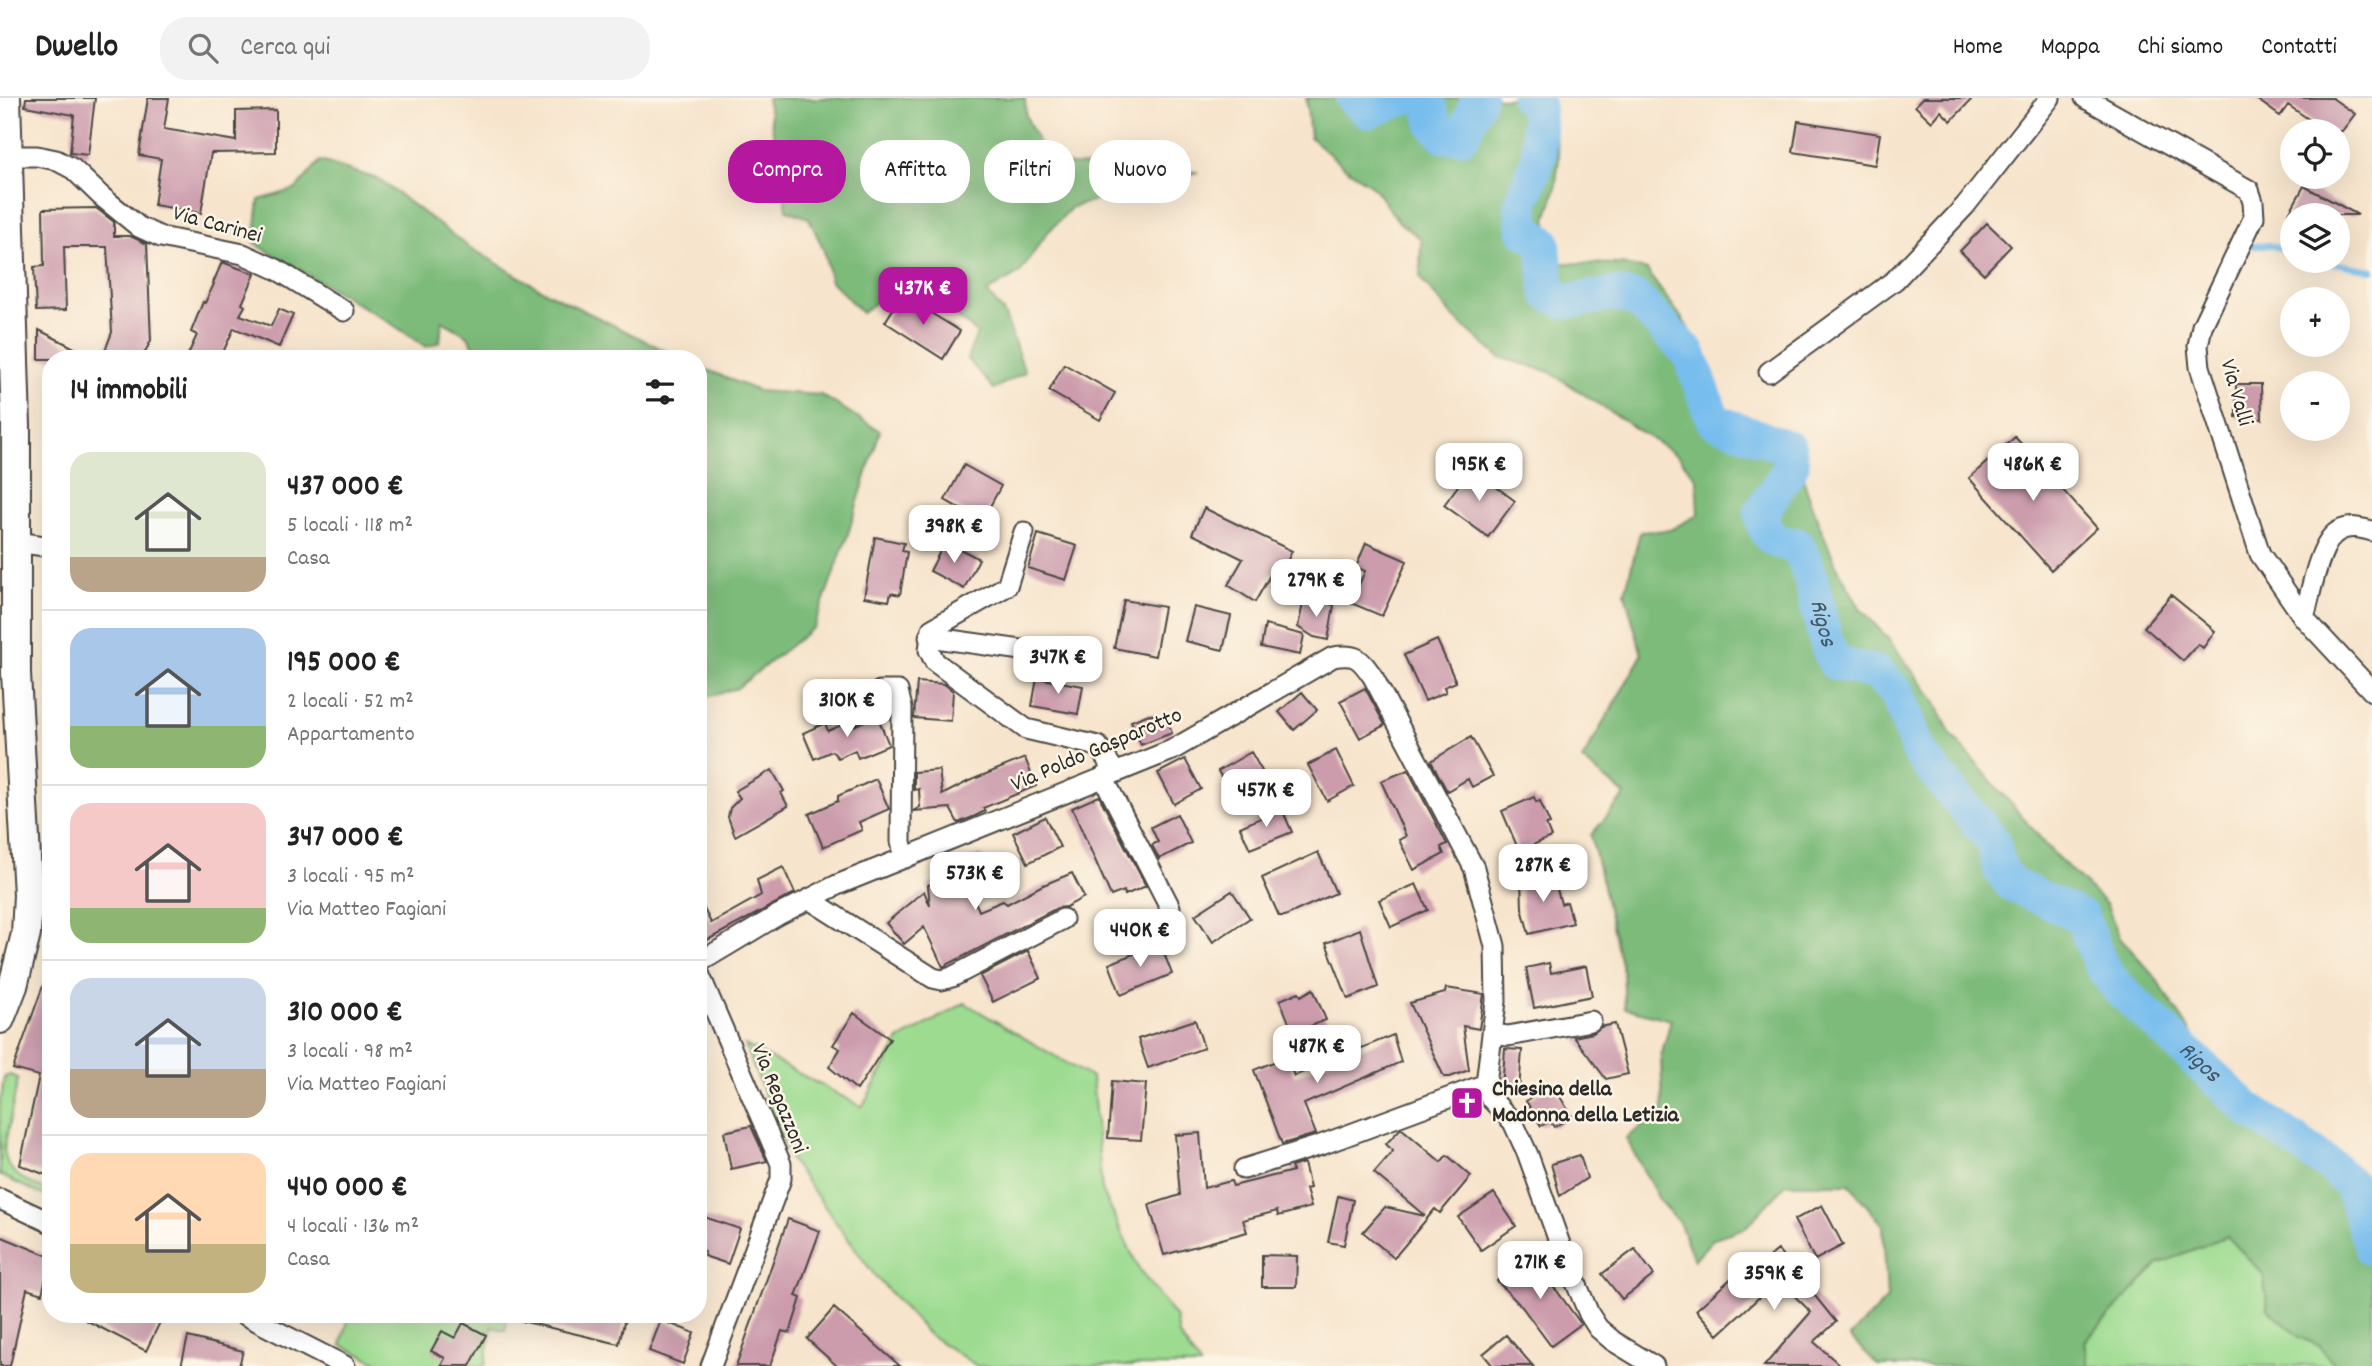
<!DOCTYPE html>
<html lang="it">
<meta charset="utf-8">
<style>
:root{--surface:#fff;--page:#f2f2f2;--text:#222;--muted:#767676;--line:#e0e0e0;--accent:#b5179e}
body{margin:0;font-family:Dekko,sans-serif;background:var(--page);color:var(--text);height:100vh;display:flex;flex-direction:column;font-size:26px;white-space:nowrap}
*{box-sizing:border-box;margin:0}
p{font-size:23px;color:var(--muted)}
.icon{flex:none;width:38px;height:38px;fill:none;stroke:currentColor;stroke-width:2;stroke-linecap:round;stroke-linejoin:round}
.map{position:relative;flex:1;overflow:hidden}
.sheet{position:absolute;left:42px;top:252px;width:665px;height:973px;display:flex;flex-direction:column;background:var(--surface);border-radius:28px;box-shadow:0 7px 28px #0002}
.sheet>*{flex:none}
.top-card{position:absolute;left:728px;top:42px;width:665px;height:63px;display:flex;gap:14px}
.fabs{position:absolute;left:2280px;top:21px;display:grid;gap:14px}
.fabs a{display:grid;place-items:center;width:70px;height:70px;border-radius:50%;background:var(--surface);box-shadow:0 7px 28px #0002;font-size:35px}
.price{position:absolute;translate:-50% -60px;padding:0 16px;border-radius:14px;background:#fff;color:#222;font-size:23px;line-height:46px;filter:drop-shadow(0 2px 4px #0008)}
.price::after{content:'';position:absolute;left:50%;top:42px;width:21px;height:16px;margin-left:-10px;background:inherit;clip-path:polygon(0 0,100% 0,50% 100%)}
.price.on{background:var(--accent);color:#fff}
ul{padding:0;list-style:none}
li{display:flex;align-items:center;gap:21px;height:175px;padding:0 28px}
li+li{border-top:2px solid var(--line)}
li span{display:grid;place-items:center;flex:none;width:196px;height:140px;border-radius:21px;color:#555}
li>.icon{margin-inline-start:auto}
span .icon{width:84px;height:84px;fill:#fffc;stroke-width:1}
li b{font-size:30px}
h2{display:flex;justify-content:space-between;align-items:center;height:84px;padding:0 28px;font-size:30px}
.chip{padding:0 24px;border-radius:28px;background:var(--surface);box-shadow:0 7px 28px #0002;font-size:24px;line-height:63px}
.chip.on{background:var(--accent);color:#fff}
header{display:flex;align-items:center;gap:42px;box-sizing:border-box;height:98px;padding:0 35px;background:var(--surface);border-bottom:2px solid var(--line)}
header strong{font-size:33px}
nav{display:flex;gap:38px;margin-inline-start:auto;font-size:24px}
.search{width:490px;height:63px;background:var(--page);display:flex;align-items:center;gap:18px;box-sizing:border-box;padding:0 24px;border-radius:28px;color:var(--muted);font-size:26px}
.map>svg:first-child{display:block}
</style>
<header>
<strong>Dwello</strong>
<div class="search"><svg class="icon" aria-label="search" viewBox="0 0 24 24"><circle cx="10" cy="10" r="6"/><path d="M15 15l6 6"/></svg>Cerca qui</div>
<nav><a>Home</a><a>Mappa</a><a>Chi siamo</a><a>Contatti</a></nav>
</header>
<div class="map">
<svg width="2372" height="1268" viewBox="0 0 2372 1268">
<rect width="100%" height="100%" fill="#fcf5e5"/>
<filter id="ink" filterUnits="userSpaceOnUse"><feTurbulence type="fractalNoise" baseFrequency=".0143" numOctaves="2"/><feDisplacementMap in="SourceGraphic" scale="14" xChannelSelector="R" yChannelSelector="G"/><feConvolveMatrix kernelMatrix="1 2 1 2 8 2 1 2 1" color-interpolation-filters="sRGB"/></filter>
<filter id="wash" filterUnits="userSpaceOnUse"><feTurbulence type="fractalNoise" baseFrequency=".00686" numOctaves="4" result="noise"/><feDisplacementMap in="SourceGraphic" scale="28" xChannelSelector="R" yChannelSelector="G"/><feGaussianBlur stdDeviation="1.57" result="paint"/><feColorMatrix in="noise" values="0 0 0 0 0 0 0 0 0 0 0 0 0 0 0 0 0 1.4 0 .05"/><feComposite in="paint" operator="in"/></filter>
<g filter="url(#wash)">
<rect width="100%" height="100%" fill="#f7e4cc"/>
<path fill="#9cdb90" stroke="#64835e" stroke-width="2" d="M965,905L1092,980L1102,1092L1139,1171L1176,1220L1179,1237L1200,1268H977L928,1236L876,1179L790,1061L745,947L862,1009L899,942Z
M10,977L18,980L4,1051C6,1078 29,1084 51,1095V1101L0,1077V1002C4,994 1,986 5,979Z
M2227,1137L2263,1176L2269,1211L2299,1239L2320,1248L2335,1268H2088L2084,1244L2158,1166Z
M350,1216H508L505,1232L492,1229L485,1268H385L341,1247Z"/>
<path fill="#7dbb7a" stroke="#547352" stroke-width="2" d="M767,0H1025L1026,18L1043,55L1070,67L1152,68L1198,74L1072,109L1047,135L1020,175L987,194L1004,215L1025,274L994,291L967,261L977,235L917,186L877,203L862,215L830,182L824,153L809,120L787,112Z
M1306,0H1538L1550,8L1559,60L1555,93L1546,121L1557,165L1621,166L1647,172C1659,193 1676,209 1688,230C1705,259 1716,289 1729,320L1754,328L1776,340L1798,347L1802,375L1809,401L1836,467L1860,510L1889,542L1935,603L1950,635L2054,756L2106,806L2120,840L2153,876L2192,936L2204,962L2237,990L2271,1010L2353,1080L2362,1099L2372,1145V1268H2335L2320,1248L2299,1239L2268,1211L2263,1176L2227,1138L2158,1166L2084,1244L2088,1268H1878L1850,1239L1887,1200L1883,1127L1849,1086H1786L1745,1130L1714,1140L1694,1162L1679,1124L1661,1105L1626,1040L1663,1013L1661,958L1671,922L1625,910L1623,875L1591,737L1625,697L1582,662L1642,557L1625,495L1640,434L1670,432L1698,417L1697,381L1679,359L1550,274L1499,259L1452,218L1420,180L1421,141L1399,124L1373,89L1343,68L1310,39Z
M320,63L378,81L466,147L544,193L682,261H481L468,238L442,223L440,244L426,249L392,226L254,145L259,102L296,91Z
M698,268L758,293L821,297L880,333L846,442L814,529L737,590L698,602Z"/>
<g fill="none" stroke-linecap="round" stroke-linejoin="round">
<path stroke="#77bdee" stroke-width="6" d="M2252,148L2269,147L2292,155
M2322,163L2372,172"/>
<g stroke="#77bdee" stroke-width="35">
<path d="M1353,0L1368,13L1403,0"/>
<path d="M1428,0L1434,26L1445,38H1462L1479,0"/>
<path id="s1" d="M1528,0L1538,9L1539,58L1521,106L1524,132L1543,144L1548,195L1565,204L1615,196L1635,200L1689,255L1714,323L1789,350L1792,367L1761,414C1766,440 1771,444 1797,447C1818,483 1816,527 1835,565L1878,575L1898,596L1919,655L1992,742L2000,771L2011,786L2082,819L2100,866L2117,889L2248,1011L2334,1070L2351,1087L2372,1150"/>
</g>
</g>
<g id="blocks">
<path fill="#cc9cad" d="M26,0H95L88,57L70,55L74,17L25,8Z
M148,0H169L164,31L236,43V13L276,12V54L211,55L201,115L154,107L161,61L139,57Z
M1923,0H1973L1951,23L1941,13L1932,24L1915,8Z
M2255,0H2332L2355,16L2342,33H2326L2288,7L2280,18Z
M1798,23L1880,36L1875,67L1793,54Z
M2304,88L2358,117H2288Z
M96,110L114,124V138H130L147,146L151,243L141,261H102L112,234L107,149H64L66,212L36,213L34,169L44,168L43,111Z
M1987,125L2011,148L1984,176L1960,153Z
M222,164L255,176L242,206L245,208L240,217L271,228L279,211L293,217L279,249L234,230L220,261H186L197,237L191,234L203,204L205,205L214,186L213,185Z
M902,197L960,233L943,261L885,224Z
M39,232L96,261H39Z
M1064,266L1115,295L1100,322L1049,293Z
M2236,286H2261L2262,321L2236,319Z
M2015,339L2097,430L2051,472L1969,380Z
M964,367L1001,388L982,423L945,402Z
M1471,370L1515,403L1488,439L1444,407Z
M1204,410L1292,453L1281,476L1272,474L1255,504L1228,487L1243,461L1192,436Z
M1038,436L1077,448L1066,482L1028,470Z
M875,439L904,445L902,453L907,454L900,497L891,495L889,503L864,499Z
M945,443L979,461L964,491L930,473Z
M1366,445L1407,463L1382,518L1351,505L1365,473L1356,469Z
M2171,497L2215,533L2203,550L2198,546L2183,563L2144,529Z
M1304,501L1334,507L1328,542L1314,539L1298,529Z
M1124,502L1164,509L1155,558L1114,550Z
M1194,509L1231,518L1223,552L1185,543Z
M1265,527L1304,537L1300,557L1261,549Z
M1437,542L1456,584L1444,589L1446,594L1425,603L1404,557Z
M1037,580L1083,588L1078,616L1032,608Z
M917,584L944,586L953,593L951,623L914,620Z
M1365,590L1385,627L1360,640L1340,603Z
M1302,594L1317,612L1294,632L1279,614Z
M1149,616L1166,620L1172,635L1141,647L1131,623Z
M877,617L889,647L858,660L855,652L838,660L832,653L814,661L803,635L825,625L828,633L851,623L854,628Z
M1471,639L1493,678L1472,689L1468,681L1447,693L1431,663Z
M1336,652L1354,688L1327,703L1308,667Z
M1251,654L1263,675L1230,694L1218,673Z
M1025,660L1036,688L983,710L985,713L975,718L958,725L950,710L913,713L920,709L919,691L914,692V674L939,672L942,697L969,683Z
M1185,661L1201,691L1174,706L1158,675Z
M772,672L784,693L781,695L788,708L735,738L728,719L730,710L740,700L735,693Z
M1408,672L1447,746L1441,749L1444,756L1414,772L1399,742L1406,738L1381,683Z
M876,681L889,711L859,724L862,732L823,749L809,716L838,703V698Z
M1099,698L1146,788L1125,797L1124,793L1111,798L1072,710Z
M1534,699L1536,704L1540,703L1550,726L1546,727L1551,739L1519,753L1502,713Z
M1282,711L1292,734L1250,751L1240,729Z
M1177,716L1191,745L1159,761L1152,747L1158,744L1151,729Z
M1045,719L1060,749L1028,765L1013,735Z
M1318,754L1336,795L1285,818H1279L1262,780Z
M981,756L993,782L971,794L979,813L1003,803L1007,806L1041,788L1072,775L1084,799L1066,809L1057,810L943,869L924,829L904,846L886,825L924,793L930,808L928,787L968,769L965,763Z
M783,769L795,795L698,847V799L711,825L761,797L757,782Z
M1552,773L1561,806L1567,804L1573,825L1529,836L1522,810L1521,781Z
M1416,786L1428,812L1391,829L1379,802Z
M1232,793L1250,820L1213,844L1195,817Z
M1360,831L1378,889L1348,901L1326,845Z
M1160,845L1172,876L1121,897L1109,866Z
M1028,853L1041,880L993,904L980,878Z
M1549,865L1551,875L1586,868L1592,898L1534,910L1526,870Z
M49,871H51V1079L20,1067L39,978L13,971Z
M1446,890L1484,896L1479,931L1463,928L1469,972L1450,979H1444L1410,905L1445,895Z
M1313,891L1326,922L1293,935L1280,902L1299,894L1301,898Z
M854,915L890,941L857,992L829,969L840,951L833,947Z
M1195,922L1204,950L1148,970L1138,941Z
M1615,926L1628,976L1606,981L1574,939L1593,935L1601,929Z
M1393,937L1401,964L1304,1006L1316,1036L1282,1046L1254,972L1286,959L1294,978Z
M1505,951L1522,952L1519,993L1502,991Z
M1112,983L1146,986L1141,1042L1108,1040Z
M1553,987L1572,1019L1554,1029L1550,1023L1541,1028L1526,1003Z
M1475,1003L1472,1016L1467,1019L1459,1016V1009Z
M751,1028L767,1063L731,1071L724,1034Z
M1401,1030L1441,1064L1447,1057L1471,1078L1440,1115L1435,1111L1394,1160L1363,1134L1385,1109L1425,1118L1374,1075L1393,1053L1386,1046Z
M1200,1035L1204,1090L1231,1083L1233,1088L1293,1073L1291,1069L1304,1065L1310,1090L1306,1091L1311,1109L1278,1118L1277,1113L1243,1122L1247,1134L1164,1157L1149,1107L1180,1097L1175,1037Z
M1580,1057L1587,1080L1560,1098L1551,1066Z
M1494,1095L1516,1128L1481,1152L1458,1119Z
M1338,1098L1353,1102L1344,1147L1328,1144Z
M1822,1107L1843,1147L1815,1162L1794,1122Z
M704,1119L740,1131L728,1166L704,1158L705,1154L698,1152V1125L701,1126Z
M788,1121L820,1133L796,1198L801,1200L790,1235L782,1233L770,1268H736Z
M0,1138L51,1159L42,1196L27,1191L10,1268H0Z
M1635,1151L1654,1177L1622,1201L1602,1176Z
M1778,1152L1836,1224L1814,1244L1841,1268H1764L1811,1214L1778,1182L1718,1237L1696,1212L1735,1177L1740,1182Z
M1262,1157L1297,1158L1296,1189H1262Z
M1522,1159L1557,1193L1581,1226L1551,1248L1522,1209L1497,1183Z
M834,1210L900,1268H837L807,1241Z
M74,1216H164L146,1253Z
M518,1216H626L619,1246L517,1222Z
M661,1222L694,1235L683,1266L649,1253Z
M463,1225L486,1237L470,1268H441L445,1260L431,1253L442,1233L455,1240Z
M1506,1237L1533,1268H1493L1483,1256Z
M188,1239L243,1253L239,1268H181Z"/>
</g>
</g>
<g filter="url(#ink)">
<use href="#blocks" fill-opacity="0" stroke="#4a4743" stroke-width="2"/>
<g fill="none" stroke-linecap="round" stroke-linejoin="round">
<defs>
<path id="street" d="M2085,0L2249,92L2253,104L2254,119L2202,228L2198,248L2200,269L2260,456L2304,520L2372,593
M7,58H37L56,62L73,71L101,98L139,129L161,139L243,156L276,171L344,213
M1769,274L1895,182L1965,108L2050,0
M1024,434L1007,488L932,531L929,552L935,564L1026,631L1098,648L1115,674
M17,444L51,449
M2304,520C2310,499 2319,442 2339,433C2350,427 2361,430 2372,433
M929,539L1085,561
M880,593H898L902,610L901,744L905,760
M1103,679L1170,809
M809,801L933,880L942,882L952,879L1063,821
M698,865L778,817L837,787L1172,652L1333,559C1356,555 1360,560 1373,579L1474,770L1495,848L1496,903L1486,986L1491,1001L1513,1024L1528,1057L1561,1149L1589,1216L1598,1230L1613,1243L1654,1268
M698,873L781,1066V1081L711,1268
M1492,936L1508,938L1591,923
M1244,1071L1321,1047L1486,986
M0,1101L51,1125
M243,1216L345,1268"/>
<path id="secondary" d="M0,921L13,888L26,836L28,797L16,575V328L6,0"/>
</defs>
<use href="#street" stroke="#4a4743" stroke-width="23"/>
<use href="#secondary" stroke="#4a4743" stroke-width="32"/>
<use href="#street" stroke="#fff" stroke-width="19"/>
<use href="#secondary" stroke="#fff" stroke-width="28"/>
</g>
</g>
<defs>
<symbol id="church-square" viewBox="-11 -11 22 22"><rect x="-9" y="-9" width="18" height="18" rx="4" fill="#b5179e" stroke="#fcf5e5"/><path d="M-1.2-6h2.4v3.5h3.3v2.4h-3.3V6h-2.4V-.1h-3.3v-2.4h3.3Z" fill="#fff"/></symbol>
</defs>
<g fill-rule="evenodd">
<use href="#church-square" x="1448" y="986" width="38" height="38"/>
</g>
<g text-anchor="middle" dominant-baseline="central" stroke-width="5" stroke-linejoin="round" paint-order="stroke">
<g font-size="23" fill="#2b2b2b" stroke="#fcf5e5">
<text transform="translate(217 128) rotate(15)">Via Carinei</text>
<text transform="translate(2235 295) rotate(74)">Via Valli</text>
<text transform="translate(1097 653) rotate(-23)">Via Poldo Gasparotto</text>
<text transform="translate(778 1001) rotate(68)">Via Regazzoni</text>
</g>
<g font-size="23" font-weight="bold" fill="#2b2b2b" stroke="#fcf5e5" text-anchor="start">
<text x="1492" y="992">Chiesina della<tspan x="1492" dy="26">Madonna della Letizia</tspan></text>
</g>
<g font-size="24" font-style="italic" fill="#425766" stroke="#fcf5e5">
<text stroke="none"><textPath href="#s1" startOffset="744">Rigos</textPath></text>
<text stroke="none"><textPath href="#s1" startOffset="1353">Rigos</textPath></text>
</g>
</g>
</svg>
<div class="fabs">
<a><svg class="icon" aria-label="locate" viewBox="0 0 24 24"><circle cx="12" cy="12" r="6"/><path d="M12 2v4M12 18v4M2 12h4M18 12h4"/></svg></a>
<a><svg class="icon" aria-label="layers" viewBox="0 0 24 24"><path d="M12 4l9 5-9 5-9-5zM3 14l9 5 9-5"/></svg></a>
<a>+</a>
<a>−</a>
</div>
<b class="price on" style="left:923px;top:229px">437K €</b>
<b class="price" style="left:1479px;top:405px">195K €</b>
<b class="price" style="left:2033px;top:405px">486K €</b>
<b class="price" style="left:954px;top:467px">398K €</b>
<b class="price" style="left:1316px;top:521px">279K €</b>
<b class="price" style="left:1058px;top:598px">347K €</b>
<b class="price" style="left:847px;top:641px">310K €</b>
<b class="price" style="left:1266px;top:731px">457K €</b>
<b class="price" style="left:1543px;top:806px">287K €</b>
<b class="price" style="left:975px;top:814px">573K €</b>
<b class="price" style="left:1140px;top:871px">440K €</b>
<b class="price" style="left:1317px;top:987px">487K €</b>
<b class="price" style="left:1540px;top:1203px">271K €</b>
<b class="price" style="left:1774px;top:1214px">359K €</b>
<div class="top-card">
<a class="chip on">Compra</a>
<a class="chip">Affitta</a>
<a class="chip">Filtri</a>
<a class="chip">Nuovo</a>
</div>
<section class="sheet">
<h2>14 immobili<svg class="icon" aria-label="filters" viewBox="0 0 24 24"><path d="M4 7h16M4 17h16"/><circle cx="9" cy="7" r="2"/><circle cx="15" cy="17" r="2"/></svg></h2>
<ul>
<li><span style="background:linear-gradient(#dfe7d0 75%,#b9a48a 0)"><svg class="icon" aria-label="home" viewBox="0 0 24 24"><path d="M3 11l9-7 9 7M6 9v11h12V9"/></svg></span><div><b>437 000 €</b><p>5 locali · 118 m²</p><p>Casa</p></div></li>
<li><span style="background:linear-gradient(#a9c7e8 70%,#8fb573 0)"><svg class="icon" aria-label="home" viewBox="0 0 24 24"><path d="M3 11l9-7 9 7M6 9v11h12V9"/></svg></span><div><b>195 000 €</b><p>2 locali · 52 m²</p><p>Appartamento</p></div></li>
<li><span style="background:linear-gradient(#f6c9c9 75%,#8fb573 0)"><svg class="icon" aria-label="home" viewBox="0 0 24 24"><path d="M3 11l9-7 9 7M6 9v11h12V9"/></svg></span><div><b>347 000 €</b><p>3 locali · 95 m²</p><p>Via Matteo Fagiani</p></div></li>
<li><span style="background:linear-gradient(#c9d6e8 65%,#b9a48a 0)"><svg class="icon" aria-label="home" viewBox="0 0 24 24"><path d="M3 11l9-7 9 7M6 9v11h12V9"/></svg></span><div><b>310 000 €</b><p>3 locali · 98 m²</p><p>Via Matteo Fagiani</p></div></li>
<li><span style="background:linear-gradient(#ffd9b3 65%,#c2b280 0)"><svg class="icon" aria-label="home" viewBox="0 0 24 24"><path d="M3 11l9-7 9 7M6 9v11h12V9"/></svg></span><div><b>440 000 €</b><p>4 locali · 136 m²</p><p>Casa</p></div></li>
</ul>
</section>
</div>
